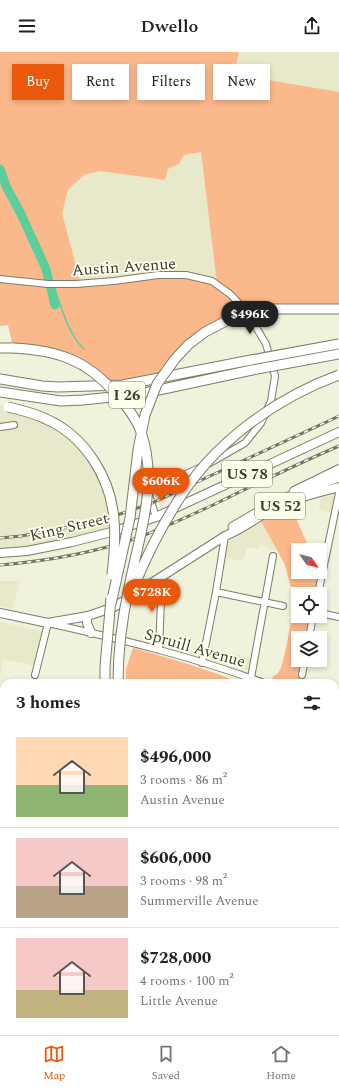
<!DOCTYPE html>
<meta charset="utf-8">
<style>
:root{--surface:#fff;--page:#f2f2f2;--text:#202124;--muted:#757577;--line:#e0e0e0;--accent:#ea580c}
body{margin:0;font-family:Spectral,serif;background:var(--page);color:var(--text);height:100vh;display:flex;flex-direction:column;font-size:15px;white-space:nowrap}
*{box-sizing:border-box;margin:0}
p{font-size:13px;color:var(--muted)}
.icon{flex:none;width:22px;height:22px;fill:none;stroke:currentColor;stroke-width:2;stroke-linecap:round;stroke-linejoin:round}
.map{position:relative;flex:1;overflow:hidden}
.panel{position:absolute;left:0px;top:627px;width:339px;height:356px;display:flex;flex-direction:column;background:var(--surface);border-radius:12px 12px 0 0;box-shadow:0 2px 6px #0003}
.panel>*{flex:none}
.hud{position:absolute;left:12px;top:12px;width:315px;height:36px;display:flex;gap:8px}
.needle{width:26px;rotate:125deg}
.tools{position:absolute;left:291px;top:491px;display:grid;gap:8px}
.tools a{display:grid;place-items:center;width:36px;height:36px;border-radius:0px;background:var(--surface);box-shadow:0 2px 6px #0003;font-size:20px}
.price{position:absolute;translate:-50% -34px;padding:0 9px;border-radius:14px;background:var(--accent);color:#fff;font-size:13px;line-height:26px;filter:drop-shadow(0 1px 2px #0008)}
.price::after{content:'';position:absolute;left:50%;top:24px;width:12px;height:9px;margin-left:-6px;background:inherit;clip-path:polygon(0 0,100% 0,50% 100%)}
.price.current{background:#222;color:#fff}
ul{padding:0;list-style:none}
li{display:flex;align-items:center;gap:12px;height:100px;padding:0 16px}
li+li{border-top:1px solid var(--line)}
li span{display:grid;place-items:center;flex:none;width:112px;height:80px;border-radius:0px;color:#555}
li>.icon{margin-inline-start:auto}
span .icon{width:48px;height:48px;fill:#fffc;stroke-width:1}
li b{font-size:17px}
h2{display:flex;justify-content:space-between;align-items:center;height:48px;padding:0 16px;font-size:17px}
.pill{padding:0 14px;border-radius:0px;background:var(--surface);box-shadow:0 2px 6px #0003;font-size:14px;line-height:36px}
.pill.current{background:var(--accent);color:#fff}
header{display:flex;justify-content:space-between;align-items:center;height:52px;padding:0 16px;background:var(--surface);font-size:18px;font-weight:600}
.dock{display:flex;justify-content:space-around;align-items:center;height:56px;border-top:1px solid var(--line);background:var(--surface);font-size:11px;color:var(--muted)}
.dock a{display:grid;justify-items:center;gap:2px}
.dock .current{color:var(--accent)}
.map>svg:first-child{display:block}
</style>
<header><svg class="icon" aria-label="menu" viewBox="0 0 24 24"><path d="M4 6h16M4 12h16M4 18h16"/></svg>Dwello<svg class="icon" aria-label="share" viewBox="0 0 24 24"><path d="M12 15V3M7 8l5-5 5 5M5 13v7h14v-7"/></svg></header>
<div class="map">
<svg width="339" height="983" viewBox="0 0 339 983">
<rect width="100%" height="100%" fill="#f1f2db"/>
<path fill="#e8e8ca" d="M239,0H339V253L227,42L233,11L236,12Z
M201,100L217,232H81L62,161L68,138L84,123L100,119L165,128L168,117L179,112L184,103Z
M0,353L8,355L58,373L100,420L115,479L0,501Z
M339,440L335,462L319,458L321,445Z
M261,469L277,499L260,492L258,497L247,495L243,509L222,505L224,493Z
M0,529H20L13,557L0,554Z
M0,570L46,580L37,614L3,607L0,626Z
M233,601L254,607L252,620L230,613Z
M0,689H4V979H335V870L339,873V983H0Z"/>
<path fill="#fbb88a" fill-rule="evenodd" d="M0,0H239L236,12L233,11L231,22L339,40V257H272L205,280L161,326L109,334L81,312L13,296L8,273L0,274ZM201,100L217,232L186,223L81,232L62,161L68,138L84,123L100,119L165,128L168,117L179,112L184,103Z
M291,455L310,498H298V520H317L318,527L315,542H298V564H310L306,586H298V608H301L298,624L302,631H288L271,626L278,621L281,616L287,592L292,561L293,543L285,513L261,469Z
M133,596C170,606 206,617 242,631H126V617Z
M0,655H4V689H0Z"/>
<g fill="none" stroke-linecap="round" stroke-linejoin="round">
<path stroke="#5cce9c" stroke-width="1.5" d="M0,114L34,184L53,230
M54,234C61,254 68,282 84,297"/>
<path stroke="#5cce9c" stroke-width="9" d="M0,117L6,134L21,162L46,217L55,253"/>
<defs>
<path id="minor" d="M0,227L48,232H76L114,229L158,223H186L212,229L230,242L247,260L266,292L275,324L271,349L261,371L245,391L210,411
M0,375L14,373
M156,465L148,440L201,415
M216,540L283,554
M318,542L339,441
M320,561L339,565
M309,586L313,564
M159,598L162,524
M202,611L216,540L225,484
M35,623L48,571C120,587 194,605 264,631
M302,623L305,608
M251,626L273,504
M335,660L339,662
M0,913L4,915
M151,979L159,983"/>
<path id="major" d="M294,439L339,417
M0,501L27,499L72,490L115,479L156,465L339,380
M0,561L48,571L88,564L114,555L225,484C243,477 257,465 274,456C294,446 317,441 339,435
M87,564V571L91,581"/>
<path id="highway" d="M0,296H13
M0,327L42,334L58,335L123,333L251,308
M0,340L61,349L83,348L140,342L252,318
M233,475L274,451L298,441L339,425
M335,854L339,857
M335,870L339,873"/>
</defs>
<use href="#minor" stroke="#7c7d68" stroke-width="8"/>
<use href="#major" stroke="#7c7d68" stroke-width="10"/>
<use href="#highway" stroke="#7c7d68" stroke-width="11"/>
<use href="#minor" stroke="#fff" stroke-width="6"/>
<use href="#major" stroke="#fff" stroke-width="8"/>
<use href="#highway" stroke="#fff" stroke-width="9"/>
<defs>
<path id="rail" d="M0,486L21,484L97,470L152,451L339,364
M0,513C47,509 93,501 137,486C164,476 189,464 215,452C256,432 297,412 339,394
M0,645L4,644
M335,746L339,748
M335,761L339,764"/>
</defs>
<use href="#rail" stroke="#737466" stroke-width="3"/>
<use href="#rail" stroke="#feffec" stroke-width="1.5" stroke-dasharray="4.5" stroke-linecap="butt"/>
<defs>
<path id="highway-bridge" d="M13,296C55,298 86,307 115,341C125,352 136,365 141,380C159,432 139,484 129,535C122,567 118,599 118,631
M251,308L339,292
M252,318L339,302
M8,355C21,358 34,361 46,367C85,384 111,426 114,468C116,486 114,505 112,523
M133,537C147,502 164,469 185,438C222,385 279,345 339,323
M111,552L130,466L138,398L145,363L157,332L175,307L188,293L205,280L226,269L249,262L272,257H339
M105,631V615L111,546"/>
</defs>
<use href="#highway-bridge" stroke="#7c7d68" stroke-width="11" stroke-linecap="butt"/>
<use href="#highway-bridge" stroke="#fff" stroke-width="9"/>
</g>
<g text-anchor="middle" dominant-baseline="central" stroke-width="3.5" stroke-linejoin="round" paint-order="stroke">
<g fill="#feffec" stroke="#77776b" stroke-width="1">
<rect x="109" y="330" width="36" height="26" rx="3"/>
<rect x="222" y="409" width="50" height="26" rx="3"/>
<rect x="255" y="441" width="50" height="26" rx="3"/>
</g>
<g font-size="15" font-weight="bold" fill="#3d3d34">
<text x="127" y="343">I 26</text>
<text x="247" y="422">US 78</text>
<text x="280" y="454">US 52</text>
</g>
<g font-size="16" fill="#3d3d34" stroke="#feffec">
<text transform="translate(124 215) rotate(-4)">Austin Avenue</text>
<text transform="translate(69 475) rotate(-13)">King Street</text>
<text transform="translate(195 596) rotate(16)">Spruill Avenue</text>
</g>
</g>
</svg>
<div class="tools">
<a><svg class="needle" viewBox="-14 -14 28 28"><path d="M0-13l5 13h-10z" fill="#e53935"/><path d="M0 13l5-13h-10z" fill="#757577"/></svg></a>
<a><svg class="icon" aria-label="locate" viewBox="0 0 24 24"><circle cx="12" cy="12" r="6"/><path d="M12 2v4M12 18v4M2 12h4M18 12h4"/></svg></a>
<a><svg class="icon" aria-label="layers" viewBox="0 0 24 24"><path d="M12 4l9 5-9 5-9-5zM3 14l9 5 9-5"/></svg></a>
</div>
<b class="price current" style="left:250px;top:283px">$496K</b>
<b class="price" style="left:161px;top:450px">$606K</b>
<b class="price" style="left:152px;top:561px">$728K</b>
<div class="hud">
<a class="pill current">Buy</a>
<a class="pill">Rent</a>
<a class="pill">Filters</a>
<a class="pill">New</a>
</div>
<section class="panel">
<h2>3 homes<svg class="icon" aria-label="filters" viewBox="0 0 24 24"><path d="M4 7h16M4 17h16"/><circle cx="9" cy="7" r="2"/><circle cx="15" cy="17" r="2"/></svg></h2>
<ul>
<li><span style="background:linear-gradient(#ffd9b3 60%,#8fb573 0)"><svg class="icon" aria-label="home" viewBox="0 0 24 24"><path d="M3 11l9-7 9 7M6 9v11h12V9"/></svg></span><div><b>$496,000</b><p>3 rooms · 86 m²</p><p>Austin Avenue</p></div></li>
<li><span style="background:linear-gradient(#f6c9c9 60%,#b9a48a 0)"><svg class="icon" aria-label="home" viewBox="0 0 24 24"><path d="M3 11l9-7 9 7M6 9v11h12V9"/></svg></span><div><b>$606,000</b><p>3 rooms · 98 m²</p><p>Summerville Avenue</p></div></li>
<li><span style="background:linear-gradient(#f6c9c9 65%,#c2b280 0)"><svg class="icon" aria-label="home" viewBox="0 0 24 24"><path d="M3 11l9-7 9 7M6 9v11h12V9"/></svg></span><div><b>$728,000</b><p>4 rooms · 100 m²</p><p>Little Avenue</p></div></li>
</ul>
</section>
</div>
<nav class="dock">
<a class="current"><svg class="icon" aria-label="map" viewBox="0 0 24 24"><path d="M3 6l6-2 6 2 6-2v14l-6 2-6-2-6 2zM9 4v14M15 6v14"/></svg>Map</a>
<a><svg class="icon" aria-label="saved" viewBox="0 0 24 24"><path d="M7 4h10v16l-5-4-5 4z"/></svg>Saved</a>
<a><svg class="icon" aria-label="home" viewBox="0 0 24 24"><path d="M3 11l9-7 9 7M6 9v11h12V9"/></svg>Home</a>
</nav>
